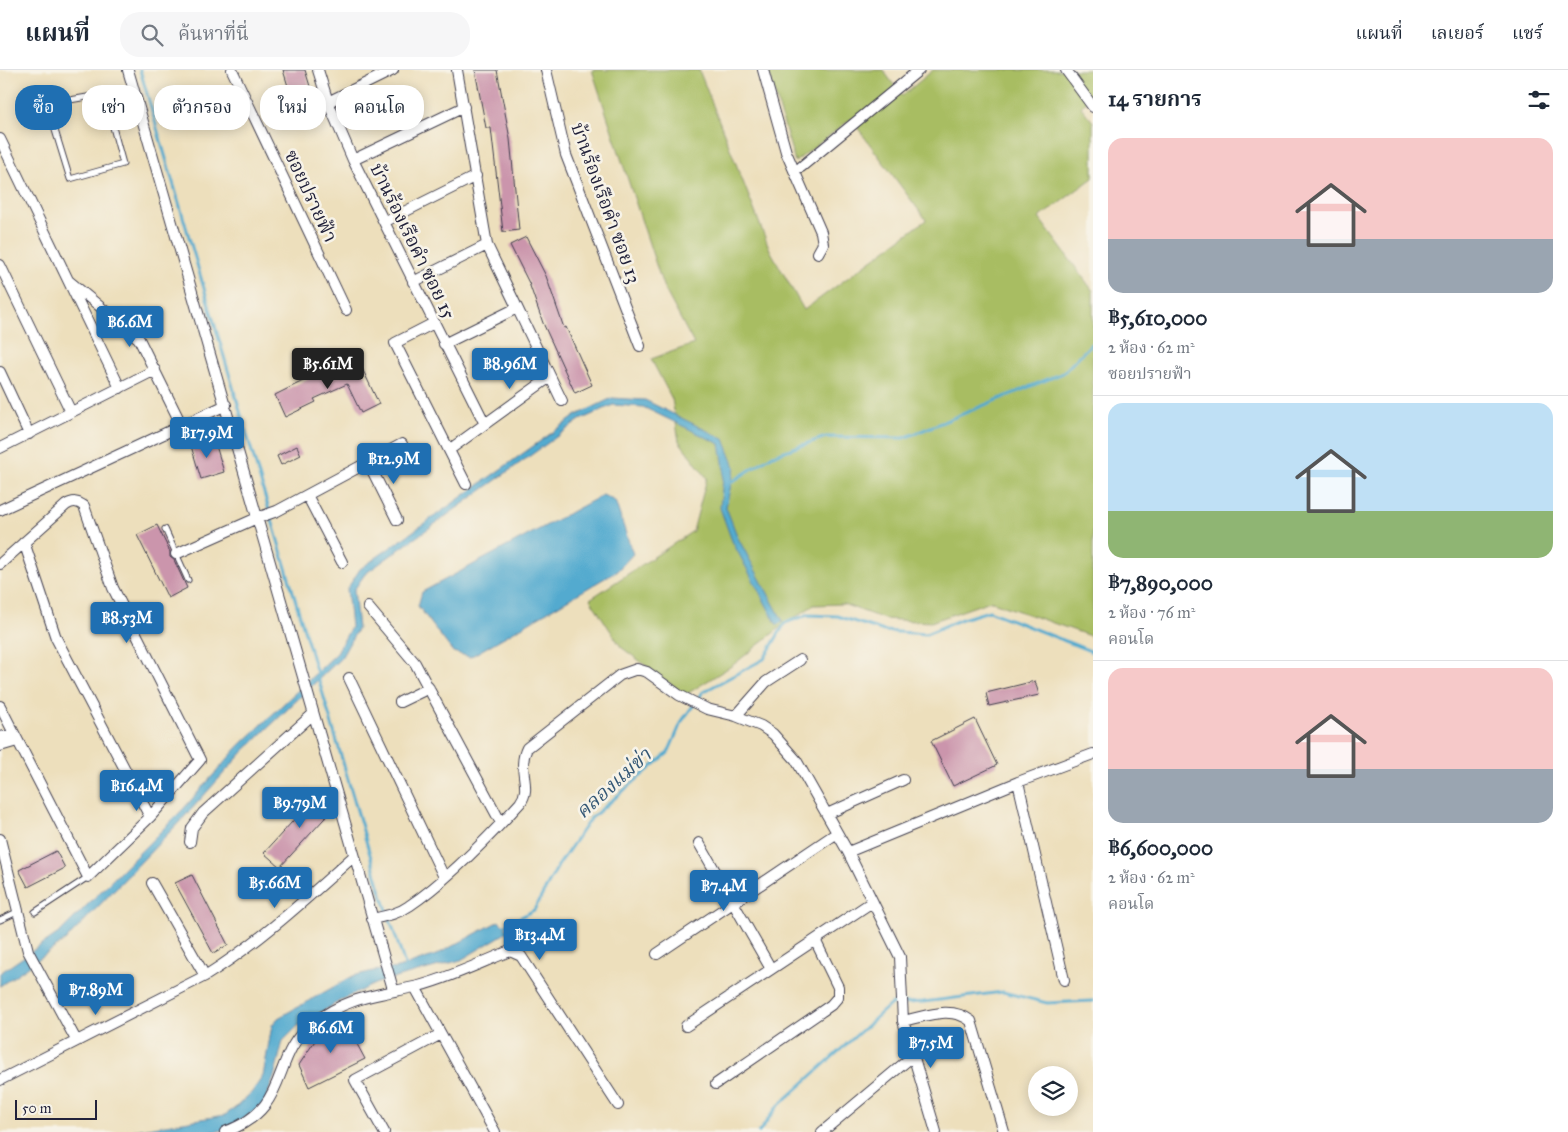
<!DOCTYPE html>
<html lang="th">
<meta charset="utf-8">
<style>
:root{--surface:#fff;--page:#f6f6f7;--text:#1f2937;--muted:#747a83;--line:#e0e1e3;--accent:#1f6fb2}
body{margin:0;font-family:"IM FELL Great Primer","Noto Serif Thai",serif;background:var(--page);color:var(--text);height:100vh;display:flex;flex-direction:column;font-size:19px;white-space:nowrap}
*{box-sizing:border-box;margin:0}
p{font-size:16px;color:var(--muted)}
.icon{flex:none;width:28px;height:28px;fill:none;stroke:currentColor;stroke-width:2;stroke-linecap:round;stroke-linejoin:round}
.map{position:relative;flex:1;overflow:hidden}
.panel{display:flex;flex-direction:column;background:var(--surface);width:475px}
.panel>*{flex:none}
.guide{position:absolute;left:15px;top:15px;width:475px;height:45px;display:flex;gap:10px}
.fabs{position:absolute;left:1028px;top:996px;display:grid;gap:10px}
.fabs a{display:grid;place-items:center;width:50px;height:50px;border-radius:50%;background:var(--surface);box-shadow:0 2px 12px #0003;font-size:25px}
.scale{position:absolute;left:15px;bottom:12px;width:82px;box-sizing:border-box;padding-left:5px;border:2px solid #22223b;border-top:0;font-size:14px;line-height:18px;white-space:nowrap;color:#22223b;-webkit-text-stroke:4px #f7f3e8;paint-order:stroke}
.price{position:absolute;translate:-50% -42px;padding:0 11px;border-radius:5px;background:var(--accent);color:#fff;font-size:16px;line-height:32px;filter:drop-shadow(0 1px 2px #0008)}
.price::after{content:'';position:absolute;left:50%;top:30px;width:15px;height:11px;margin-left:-8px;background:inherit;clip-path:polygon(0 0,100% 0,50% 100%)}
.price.current{background:#222;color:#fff}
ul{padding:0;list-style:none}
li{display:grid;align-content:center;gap:10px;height:265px;padding:0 15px}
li+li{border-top:1px solid var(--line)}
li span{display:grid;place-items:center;height:155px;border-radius:15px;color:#555}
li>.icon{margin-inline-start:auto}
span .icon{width:90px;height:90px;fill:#fffc;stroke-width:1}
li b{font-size:21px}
h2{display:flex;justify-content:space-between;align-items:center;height:60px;padding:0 15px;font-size:21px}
.chip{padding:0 18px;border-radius:20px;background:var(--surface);box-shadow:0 2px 12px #0003;font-size:18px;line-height:45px}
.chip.current{background:var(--accent);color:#fff}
header{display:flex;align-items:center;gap:30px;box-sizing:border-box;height:70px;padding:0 25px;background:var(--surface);border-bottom:1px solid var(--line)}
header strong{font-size:24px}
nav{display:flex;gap:28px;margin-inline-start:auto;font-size:18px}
.search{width:350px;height:45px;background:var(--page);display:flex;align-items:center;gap:12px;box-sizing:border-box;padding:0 18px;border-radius:20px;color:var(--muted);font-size:19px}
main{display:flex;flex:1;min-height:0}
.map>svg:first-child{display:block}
</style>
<header>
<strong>แผนที่</strong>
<div class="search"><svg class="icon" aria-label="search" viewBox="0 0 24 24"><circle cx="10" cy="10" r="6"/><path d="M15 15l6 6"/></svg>ค้นหาที่นี่</div>
<nav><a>แผนที่</a><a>เลเยอร์</a><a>แชร์</a></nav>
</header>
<main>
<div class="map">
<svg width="1093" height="1062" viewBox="0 0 1093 1062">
<rect width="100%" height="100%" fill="#f7f3e8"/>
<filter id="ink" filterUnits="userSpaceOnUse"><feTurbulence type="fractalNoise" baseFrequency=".02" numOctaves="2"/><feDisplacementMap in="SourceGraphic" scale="10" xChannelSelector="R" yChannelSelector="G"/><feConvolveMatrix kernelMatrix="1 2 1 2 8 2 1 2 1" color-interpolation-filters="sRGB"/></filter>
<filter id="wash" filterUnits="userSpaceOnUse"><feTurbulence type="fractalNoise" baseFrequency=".0096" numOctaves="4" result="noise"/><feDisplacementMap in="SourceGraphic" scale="20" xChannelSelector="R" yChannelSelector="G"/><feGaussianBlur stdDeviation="1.12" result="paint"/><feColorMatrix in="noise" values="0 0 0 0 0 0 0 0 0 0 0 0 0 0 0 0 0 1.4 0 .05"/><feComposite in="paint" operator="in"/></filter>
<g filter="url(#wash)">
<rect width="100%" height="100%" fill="#eddfbc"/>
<path fill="#a8bd62" stroke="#65704e" d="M592,0H699L770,180L804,240L926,150L851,49L795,92L768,0H883L902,26L933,0H1093V25L1081,37L1093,52V108L1039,148L1093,221V567L990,531L931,552L884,549L843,534L814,535L782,556L733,595L685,625L621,577L590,529L693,461L707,408L679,371L672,329L651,289L694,274L663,216Z"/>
<path fill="#52aacf" stroke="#3a6685" d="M612,328L645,330L724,369L735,397L726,437L738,468L783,551L777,555L732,471L720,438L724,398L720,374L643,337L613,335L580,350L365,504L354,520L358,558L341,588L243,682L189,742L66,870L0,916V903L60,862L184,738L238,677L336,584L351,557L347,519L360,499L577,345Z
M603,425L615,431L633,484L617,501L470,587L453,582L418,536L422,522Z
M499,851L509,861L461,890L377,913L343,929L298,956L283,971L274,1007L264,1034L229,1059L213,1062H123L225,1045L235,1038L252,1022L263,1006L272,955L278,948L353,906L373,901L398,898L436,885Z"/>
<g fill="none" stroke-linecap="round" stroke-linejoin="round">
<path stroke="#52aacf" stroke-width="3" d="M140,0L381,822L406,898
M727,415L773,385L826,367L904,368L1063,303L1093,272
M502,857L534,840L558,796L590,749L668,683L682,651L703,622L764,589L785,553L807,545L837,546L884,561L926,564L962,549L989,541L1093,582
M759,1062L777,1037L891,934L923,932L1003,922L1047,933L1093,931"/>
</g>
<g id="blocks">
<path fill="#cb95ac" d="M283,0H305L320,49L300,55Z
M475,0H497L510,69L519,160L503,162L491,58H486Z
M526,167L546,206L564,258L566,257L592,315L575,323L543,253L529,213L510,175Z
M360,294L379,334L361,343L347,314L314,329L316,332L285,347L275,325L331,297L335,306Z
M214,369L224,402L201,409L191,376Z
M297,376L301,385L281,395L277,386Z
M157,455L170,482V487L174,490L187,518L168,528L137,465Z
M1035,611L1039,625L989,636L986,623Z
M975,649L997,695L953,716L931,671Z
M320,721L332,732L334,738L280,797L264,783Z
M56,781L65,798L28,817L19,800Z
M192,805L228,875L213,883L175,813Z
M344,950L365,989L309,1017L299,995L320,963Z"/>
</g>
</g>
<g filter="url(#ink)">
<use href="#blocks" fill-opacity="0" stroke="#403e4e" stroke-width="1"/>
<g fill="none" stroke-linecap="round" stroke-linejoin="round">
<defs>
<path id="lane" d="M104,24L123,94L70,109L47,34L133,19
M165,459L188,510
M35,842L88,807
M0,850L17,842"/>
<path id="street" d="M128,0L393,919
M232,0L346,240
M318,0L328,32L353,90L485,354
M457,0L487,175L562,331
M546,0L566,85L640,276
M763,0L786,82L821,162L823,174L818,183
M1066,0L1093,37
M328,32L393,0
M0,69L120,318
M353,90L464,37
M801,97L919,0
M384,152L476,106
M0,195L71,342
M69,211L139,269L182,356
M413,212L487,175
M434,253L395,273L466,414
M444,274L517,238
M0,302L29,364
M0,378L155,300
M449,380L550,307
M368,392L397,450
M307,425L342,492
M0,440L226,335
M24,472L56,568L150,747
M176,484L257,448L277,441L402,374
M0,494L66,435C73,431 77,431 84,436L113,518L200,690L150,747L88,807L0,636
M368,537L415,593L501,753
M349,608L444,807
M400,632L429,618
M736,646L766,612L800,590
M0,667L13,664
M0,676L17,671
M1018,712L1064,910
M827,744L903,710
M0,769L28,881L76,970
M190,772L192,758L203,743L312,645
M699,773L771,899
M848,782L1018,712L1093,684
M152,813L205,906
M372,849C385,846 398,844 409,836C445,812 490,766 520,733C533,717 516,700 527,678L620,605L637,599L647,602L679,625L707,639L736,646L761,656L773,664L796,690L848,782L900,887L903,951L936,1062
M657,884L837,763
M415,917L495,1062
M903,951C927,946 951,935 971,951L1004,1062
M686,956L872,832
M0,1010L205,906C260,872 306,829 354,786
M716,1014L831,935L838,927V917L815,870
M225,1062C293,1037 269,987 312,954C347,927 373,926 414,917C443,911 482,892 510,881L521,886L618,1035
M384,1062L355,1010L441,964
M822,1062L914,985"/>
</defs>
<use href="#lane" stroke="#403e4e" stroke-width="7"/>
<use href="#street" stroke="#403e4e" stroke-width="12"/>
<path stroke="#403e4e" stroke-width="2" stroke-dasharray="4 4" stroke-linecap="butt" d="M526,876L540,866"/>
<use href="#lane" stroke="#fff" stroke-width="5"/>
<use href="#street" stroke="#fff" stroke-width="10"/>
</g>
</g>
<g text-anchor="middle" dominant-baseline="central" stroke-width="5" stroke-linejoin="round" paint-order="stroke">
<g font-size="19" fill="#22223b" stroke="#f7f3e8">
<text transform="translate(311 126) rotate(65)">ซอยปรายฟ้า</text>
<text transform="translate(606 133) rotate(70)">บ้านร้องเรือคำ ซอย 13</text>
<text transform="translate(413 171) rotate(64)">บ้านร้องเรือคำ ซอย 15</text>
</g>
<g font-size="20" font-style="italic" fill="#355876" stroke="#f7f3e8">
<text transform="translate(613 713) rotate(-42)">คลองแม่ข่า</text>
</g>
</g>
</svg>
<div class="fabs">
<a><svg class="icon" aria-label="layers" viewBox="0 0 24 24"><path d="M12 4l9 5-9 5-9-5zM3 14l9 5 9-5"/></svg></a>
</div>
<div class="scale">50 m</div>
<b class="price" style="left:130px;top:278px">฿6.6M</b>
<b class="price current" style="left:328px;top:320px">฿5.61M</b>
<b class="price" style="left:510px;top:320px">฿8.96M</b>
<b class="price" style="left:207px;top:389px">฿17.9M</b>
<b class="price" style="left:394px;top:415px">฿12.9M</b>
<b class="price" style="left:127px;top:574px">฿8.53M</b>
<b class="price" style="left:137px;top:742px">฿16.4M</b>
<b class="price" style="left:300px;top:759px">฿9.79M</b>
<b class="price" style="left:275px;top:839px">฿5.66M</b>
<b class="price" style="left:724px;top:842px">฿7.4M</b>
<b class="price" style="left:540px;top:891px">฿13.4M</b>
<b class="price" style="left:96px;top:946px">฿7.89M</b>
<b class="price" style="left:331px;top:984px">฿6.6M</b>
<b class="price" style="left:931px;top:999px">฿7.5M</b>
<div class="guide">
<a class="chip current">ซื้อ</a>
<a class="chip">เช่า</a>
<a class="chip">ตัวกรอง</a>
<a class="chip">ใหม่</a>
<a class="chip">คอนโด</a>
</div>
</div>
<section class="panel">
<h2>14 รายการ<svg class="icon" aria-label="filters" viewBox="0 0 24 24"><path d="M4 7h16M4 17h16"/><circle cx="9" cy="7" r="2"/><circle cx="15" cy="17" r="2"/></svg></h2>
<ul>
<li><span style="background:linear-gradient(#f6c9c9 65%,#9aa5b1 0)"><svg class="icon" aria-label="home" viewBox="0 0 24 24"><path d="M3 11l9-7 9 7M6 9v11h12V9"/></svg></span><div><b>฿5,610,000</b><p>2 ห้อง · 62 m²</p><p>ซอยปรายฟ้า</p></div></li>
<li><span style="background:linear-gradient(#bfe0f5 70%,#8fb573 0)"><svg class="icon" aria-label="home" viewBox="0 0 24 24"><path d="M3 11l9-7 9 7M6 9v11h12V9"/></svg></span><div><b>฿7,890,000</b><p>2 ห้อง · 76 m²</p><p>คอนโด</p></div></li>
<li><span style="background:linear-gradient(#f6c9c9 65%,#9aa5b1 0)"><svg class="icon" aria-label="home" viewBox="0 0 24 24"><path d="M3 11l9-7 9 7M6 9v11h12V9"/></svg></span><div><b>฿6,600,000</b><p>2 ห้อง · 62 m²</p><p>คอนโด</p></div></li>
</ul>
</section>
</main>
